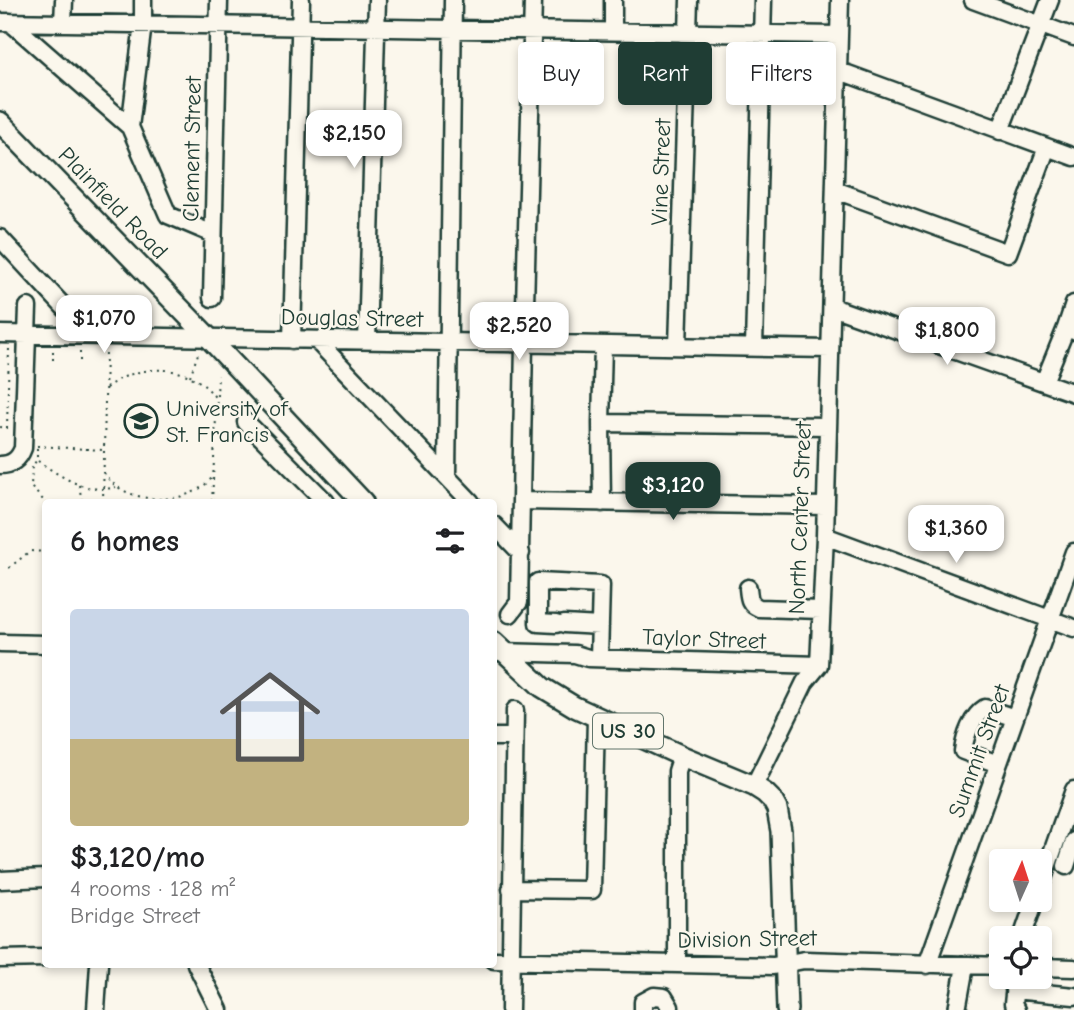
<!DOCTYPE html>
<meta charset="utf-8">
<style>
:root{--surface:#fff;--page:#f6f6f6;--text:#202124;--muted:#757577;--line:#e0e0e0;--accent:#1f3d34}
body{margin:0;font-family:"Comic Neue",sans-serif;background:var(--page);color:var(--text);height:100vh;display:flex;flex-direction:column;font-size:26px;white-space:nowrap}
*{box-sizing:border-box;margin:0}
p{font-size:23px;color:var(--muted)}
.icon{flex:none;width:38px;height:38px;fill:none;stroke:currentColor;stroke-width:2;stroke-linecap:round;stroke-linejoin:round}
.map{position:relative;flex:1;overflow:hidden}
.drawer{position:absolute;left:42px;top:499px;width:455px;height:469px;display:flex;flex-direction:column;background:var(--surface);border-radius:7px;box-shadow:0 4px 10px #0003}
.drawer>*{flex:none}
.guide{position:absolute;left:518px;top:42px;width:450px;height:63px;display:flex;gap:14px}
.needle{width:46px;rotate:3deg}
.controls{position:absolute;left:989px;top:849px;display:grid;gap:14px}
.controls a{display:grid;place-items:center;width:63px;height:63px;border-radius:7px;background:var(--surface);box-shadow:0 4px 10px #0003;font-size:35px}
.price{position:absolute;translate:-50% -60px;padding:0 16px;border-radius:14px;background:#fff;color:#222;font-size:23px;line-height:46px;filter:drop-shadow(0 2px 4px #0008)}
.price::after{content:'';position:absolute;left:50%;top:42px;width:21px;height:16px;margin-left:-10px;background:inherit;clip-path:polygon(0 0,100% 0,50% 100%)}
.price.on{background:var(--accent);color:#fff}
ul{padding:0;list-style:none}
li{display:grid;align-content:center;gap:14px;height:371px;padding:0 28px}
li+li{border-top:2px solid var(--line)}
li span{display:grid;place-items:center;height:217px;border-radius:7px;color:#555}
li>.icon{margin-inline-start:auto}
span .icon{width:126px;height:126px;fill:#fffc;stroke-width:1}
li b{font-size:30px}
h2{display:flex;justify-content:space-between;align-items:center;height:84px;padding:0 28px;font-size:30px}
.tag{padding:0 24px;border-radius:7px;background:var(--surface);box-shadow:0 4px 10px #0003;font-size:24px;line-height:63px}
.tag.on{background:var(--accent);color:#fff}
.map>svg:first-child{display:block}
</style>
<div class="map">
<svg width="1074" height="1010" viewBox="0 0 1074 1010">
<rect width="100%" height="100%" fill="#fbf7ec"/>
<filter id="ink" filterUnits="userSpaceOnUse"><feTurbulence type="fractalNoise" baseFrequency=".0143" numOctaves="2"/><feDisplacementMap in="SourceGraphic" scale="14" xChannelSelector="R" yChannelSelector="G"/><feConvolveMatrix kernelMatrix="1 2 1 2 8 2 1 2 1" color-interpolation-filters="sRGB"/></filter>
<g filter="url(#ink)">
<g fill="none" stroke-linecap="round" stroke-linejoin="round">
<defs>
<path id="minor" d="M973,0L1074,37
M0,22L839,35
M10,22L130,127L143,24V0
M63,23L64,0
M613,31V0
M838,73L848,74L1074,157
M130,127L168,215L213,234
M1000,131L1050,0
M835,190L1008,253L1047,147
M0,238L91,336
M212,298L219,0
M832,307L1074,393
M1066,328L1074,304
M0,334L830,349
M292,340L301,0
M316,340L471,502
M367,341L377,0
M678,346L689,0
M754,347L763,0
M1044,382L1066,328L1074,331
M246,422L326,502
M601,423L827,426
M0,465C12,465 19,459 23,448L28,307
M447,476L453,0
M522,501L825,506
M602,503L601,423L603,345
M494,525L521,553
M825,536L1074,628
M748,588C749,598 749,604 759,608L821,610
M510,614L519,602L524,344L533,0
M556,624L538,623V582L601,585L599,658
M564,624L600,626
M0,643L46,644
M499,652L575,654L588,658L819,665
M494,737H514
M998,764L963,751C965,736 972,716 985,708L1015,718
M754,786L805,682L819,665L825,536L840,0
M1066,866L1074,841
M0,880L46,878
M1040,887L1074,790
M511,889L592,890L596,717
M1022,938L1035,900
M0,959L46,958
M494,960L773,966L804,960L1001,966
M677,963V771L682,756
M196,964L219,1010
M927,965L1074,552
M1040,967L1074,968
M1016,976L1013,1004L1016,1010
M1014,990L1074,996
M96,1010L99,964
M510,1010L515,710
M643,1010V1002L654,996L664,997L670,1007L669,1010
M957,1010L965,966"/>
<path id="major" d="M0,122L209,338L363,502
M494,642L542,687L575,707L682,756L754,786L765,793L772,800L777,809L781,831L787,1010"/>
</defs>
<use href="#minor" stroke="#1f3d34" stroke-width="21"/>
<use href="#major" stroke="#1f3d34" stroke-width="24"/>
<path stroke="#1f3d34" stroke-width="2" stroke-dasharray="2 5" stroke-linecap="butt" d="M53,360V349
M80,361V350
M190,376L198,354
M106,388C138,362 192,362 216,399
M0,427L7,428L9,348
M37,446L103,450
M37,448V460L32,466L31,487L46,503
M38,461C60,476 87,495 116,487
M104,473C124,506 191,508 213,476
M79,485L82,502
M103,502L106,350
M192,502H212L218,375
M9,568L30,551L46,552"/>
<use href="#minor" stroke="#fbf7ec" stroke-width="16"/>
<use href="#major" stroke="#fbf7ec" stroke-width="19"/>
</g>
</g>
<defs>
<symbol id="university-ring" viewBox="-11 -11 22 22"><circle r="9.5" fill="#fbf7ec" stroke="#1f3d34" stroke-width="1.5"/><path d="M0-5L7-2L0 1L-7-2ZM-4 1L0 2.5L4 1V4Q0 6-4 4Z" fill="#1f3d34"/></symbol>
</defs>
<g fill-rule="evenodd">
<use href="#university-ring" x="122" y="402" width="38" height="38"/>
</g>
<g text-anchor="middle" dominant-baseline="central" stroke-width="5" stroke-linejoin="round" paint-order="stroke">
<rect fill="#fbf7ec" stroke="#61756b" stroke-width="2" x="593" y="713.5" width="70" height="35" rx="5"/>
<g font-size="21" font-weight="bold" fill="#1f3d34">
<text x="628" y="731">US 30</text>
</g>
<g font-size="23" fill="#1f3d34" stroke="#fbf7ec">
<text transform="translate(192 149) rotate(-89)">Clement Street</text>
<text transform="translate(661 172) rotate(-88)">Vine Street</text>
<text transform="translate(113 203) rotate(46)">Plainfield Road</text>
<text transform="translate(352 318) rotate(1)">Douglas Street</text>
<text transform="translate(800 518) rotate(-88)">North Center Street</text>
<text transform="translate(704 639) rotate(2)">Taylor Street</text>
<text transform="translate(979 751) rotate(-70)">Summit Street</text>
<text transform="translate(747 939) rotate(-1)">Division Street</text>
</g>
<g font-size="23" fill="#1f3d34" stroke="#fbf7ec" text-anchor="start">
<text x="166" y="408">University of<tspan x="166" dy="26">St. Francis</tspan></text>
</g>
</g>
</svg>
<div class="controls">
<a><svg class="needle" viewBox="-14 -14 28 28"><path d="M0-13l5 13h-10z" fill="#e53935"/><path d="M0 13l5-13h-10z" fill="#757577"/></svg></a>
<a><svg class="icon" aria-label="locate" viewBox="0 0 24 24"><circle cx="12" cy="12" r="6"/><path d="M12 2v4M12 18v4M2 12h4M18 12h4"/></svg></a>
</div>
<b class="price" style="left:354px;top:170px">$2,150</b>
<b class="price" style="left:104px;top:355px">$1,070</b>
<b class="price" style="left:519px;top:362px">$2,520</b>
<b class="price" style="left:947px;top:367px">$1,800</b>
<b class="price on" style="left:673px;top:522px">$3,120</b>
<b class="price" style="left:956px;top:565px">$1,360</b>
<div class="guide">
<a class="tag">Buy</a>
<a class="tag on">Rent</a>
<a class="tag">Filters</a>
</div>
<section class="drawer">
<h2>6 homes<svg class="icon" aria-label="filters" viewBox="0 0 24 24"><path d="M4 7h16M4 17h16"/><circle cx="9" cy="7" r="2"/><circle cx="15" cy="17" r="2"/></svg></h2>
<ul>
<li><span style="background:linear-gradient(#c9d6e8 60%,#c2b280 0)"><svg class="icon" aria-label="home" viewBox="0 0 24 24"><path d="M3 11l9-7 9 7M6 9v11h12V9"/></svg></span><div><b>$3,120/mo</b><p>4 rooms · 128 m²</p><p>Bridge Street</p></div></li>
</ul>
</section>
</div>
